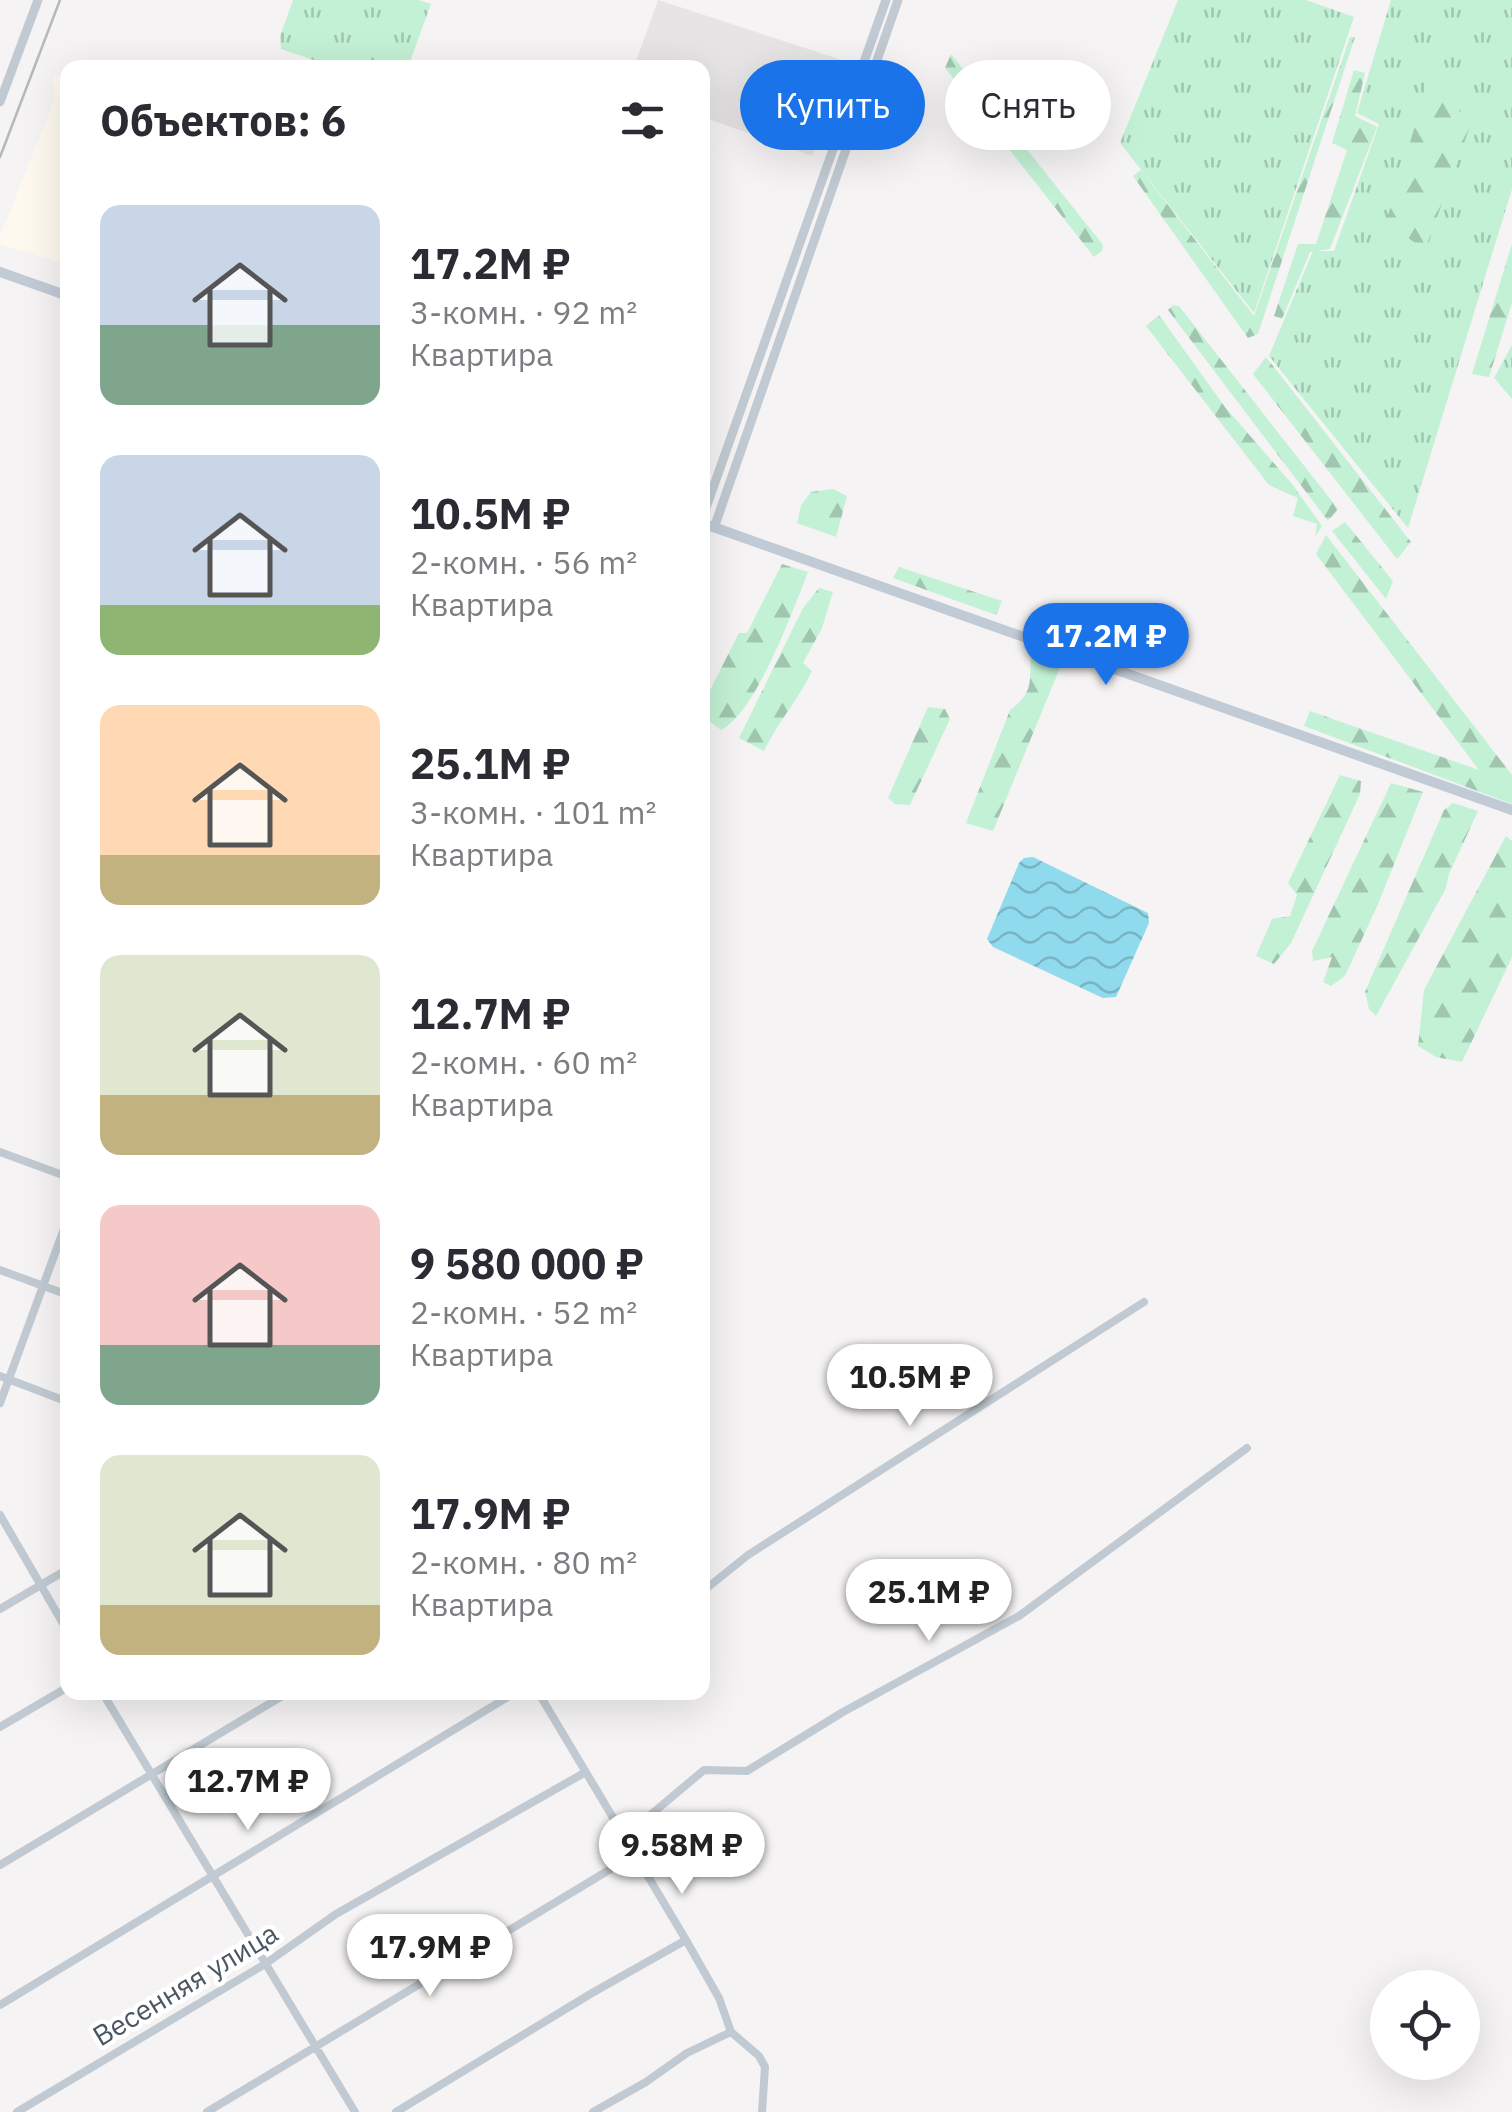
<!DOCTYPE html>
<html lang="ru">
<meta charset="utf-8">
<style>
:root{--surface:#fff;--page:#f2f2f3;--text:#2b2b33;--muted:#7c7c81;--accent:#1a73e8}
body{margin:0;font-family:"IBM Plex Sans",sans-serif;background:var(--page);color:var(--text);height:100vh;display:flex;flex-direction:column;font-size:38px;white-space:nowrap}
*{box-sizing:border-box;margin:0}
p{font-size:32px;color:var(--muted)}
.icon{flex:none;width:55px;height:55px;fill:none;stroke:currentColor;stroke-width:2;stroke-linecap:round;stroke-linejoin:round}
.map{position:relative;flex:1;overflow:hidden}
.panel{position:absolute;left:60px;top:60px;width:650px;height:1640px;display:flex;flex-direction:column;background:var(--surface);border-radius:20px;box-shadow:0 10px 40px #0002}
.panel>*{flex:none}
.guide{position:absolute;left:740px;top:60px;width:620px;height:90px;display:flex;gap:20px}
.tools{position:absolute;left:1370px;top:1970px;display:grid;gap:20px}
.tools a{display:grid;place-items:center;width:110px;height:110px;border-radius:50%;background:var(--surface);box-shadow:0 10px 40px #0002;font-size:50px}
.price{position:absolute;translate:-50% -85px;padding:0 22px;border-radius:35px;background:#fff;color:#222;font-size:32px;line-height:65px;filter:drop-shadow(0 2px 5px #0008)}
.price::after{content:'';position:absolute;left:50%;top:60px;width:30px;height:22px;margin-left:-15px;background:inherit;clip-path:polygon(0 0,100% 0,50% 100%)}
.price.current{background:var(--accent);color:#fff}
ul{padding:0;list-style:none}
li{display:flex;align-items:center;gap:30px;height:250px;padding:0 40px}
li span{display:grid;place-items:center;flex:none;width:280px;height:200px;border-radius:20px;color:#555}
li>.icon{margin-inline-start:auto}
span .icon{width:120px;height:120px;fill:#fffc;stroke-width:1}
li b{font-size:42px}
h2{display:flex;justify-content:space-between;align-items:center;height:120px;padding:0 40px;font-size:42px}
.pill{padding:0 35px;border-radius:45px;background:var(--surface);box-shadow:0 10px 40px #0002;font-size:35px;line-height:90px}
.pill.current{background:var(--accent);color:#fff}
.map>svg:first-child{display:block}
</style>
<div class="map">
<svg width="1512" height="2112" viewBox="0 0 1512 2112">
<defs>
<pattern id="grass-tufts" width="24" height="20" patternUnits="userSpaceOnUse" patternTransform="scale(2.5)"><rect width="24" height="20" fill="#c3f1d5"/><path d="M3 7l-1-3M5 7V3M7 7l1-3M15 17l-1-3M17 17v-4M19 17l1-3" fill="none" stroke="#a0c6b0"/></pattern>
<pattern id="forest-firs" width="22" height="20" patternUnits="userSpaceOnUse" patternTransform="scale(2.5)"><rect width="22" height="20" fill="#c3f1d5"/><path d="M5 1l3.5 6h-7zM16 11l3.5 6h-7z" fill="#a0c6b0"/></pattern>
<pattern id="water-waves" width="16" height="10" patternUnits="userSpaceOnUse" patternTransform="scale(2.5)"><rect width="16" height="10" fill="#90daee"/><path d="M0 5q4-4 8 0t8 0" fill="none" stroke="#78b4c4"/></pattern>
</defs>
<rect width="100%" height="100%" fill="#f5f3f3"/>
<path fill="#fdf9ef" d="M54,75L67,79V265L0,244V236L54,101Z"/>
<path fill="#e6e4e5" d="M658,0L845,61L812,156L703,117L702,68L634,67Z"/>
<path fill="url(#grass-tufts)" d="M293,0H419L431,4L408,67H334L281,49L280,36Z
M1178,0H1306L1354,17L1254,313L1120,143Z
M1391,0H1512V189L1408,528L1269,356L1313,251H1334L1379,124L1357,113Z
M1512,345V399L1494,378Z"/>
<path fill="url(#forest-firs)" d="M1350,37H1355L1258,334L1248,338L1133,176L1141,170L1254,316Z
M951,54L1103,245L1102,251L1094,257L945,68Z
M1354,70L1365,73L1355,116L1377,127L1330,249L1310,252L1282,319L1274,316L1298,244H1316L1347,150L1332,143Z
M1430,76L1471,124L1425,250L1386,222Z
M1512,244V303L1489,377L1472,374Z
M1173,305L1179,306L1338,509L1328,521L1168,310Z
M1159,315L1225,407L1292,484L1322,526L1315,537L1317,524L1293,516L1298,498L1269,485L1146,326Z
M1266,357L1411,542L1397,559L1253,374Z
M833,489L847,496L836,537L797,523L801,505L811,492Z
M1345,522L1393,581L1386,599L1332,531Z
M1326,535L1512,775V804L1304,726L1310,711L1479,770L1316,554Z
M782,564L808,572C793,610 756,713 721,730L709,721L704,702L739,633H747Z
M899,567L1002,601L996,615L893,578Z
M819,588L833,592L822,628L803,663L812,671C798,700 778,722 764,751L739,738L803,608Z
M1031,655L1061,665L993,831L966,823L1010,710C1035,692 1029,680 1031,655Z
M928,707L945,709L950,719L910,805L895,804L888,798Z
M1340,775L1361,781L1360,794L1291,943L1274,964L1256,956L1272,919L1290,916L1297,895L1288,883Z
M1391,783L1423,792L1378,904L1345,976L1331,986L1323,982L1332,957L1313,961L1312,951Z
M1453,803L1478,811L1449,874L1445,890L1376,1016L1369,1009L1365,992L1444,810Z
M1506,836L1512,841V957L1462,1062L1436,1057L1418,1046L1424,990Z"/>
<path fill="url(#water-waves)" d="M1033,857L1148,913L1149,923L1116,997L1103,998L993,947L987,939L1019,863L1024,858Z"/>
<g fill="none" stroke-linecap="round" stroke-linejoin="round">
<path stroke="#c1cad2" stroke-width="8" d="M0,1152L68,1177
M0,1270L68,1295
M0,1376L68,1402
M0,1403L68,1218
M0,1515L68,1632
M702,1592L748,1555L1144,1302
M0,1609L68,1569
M102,1692L355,2112
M538,1692L686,1940L719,1998L731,2032L759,2056L765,2067L762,2112
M0,1727L68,1687
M623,1838L704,1770L747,1771L843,1712L1019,1616L1247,1448
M0,1865L289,1692
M0,2005L516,1692
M17,2112L265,1964L336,1914L584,1773
M207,2112L634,1855
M396,2112L592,1993L686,1940
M593,2112L646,2082L687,2053L731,2032"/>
<path stroke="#c1cad2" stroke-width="9" d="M0,102L38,0
M702,519L886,0
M714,528L898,0"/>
<path stroke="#c1cbd6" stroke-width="10" d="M0,272L68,296
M702,523L1512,810"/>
<path stroke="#b5b8bd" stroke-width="2.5" d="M0,157L60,0"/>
</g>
<g text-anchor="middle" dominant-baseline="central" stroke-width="9" stroke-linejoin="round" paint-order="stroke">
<g font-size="28" fill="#4a5661" stroke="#fff">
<text transform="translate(185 1984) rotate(-31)">Весенняя улица</text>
</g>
</g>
</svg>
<div class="tools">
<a><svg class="icon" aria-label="locate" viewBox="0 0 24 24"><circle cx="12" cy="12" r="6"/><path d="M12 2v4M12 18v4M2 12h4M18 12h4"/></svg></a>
</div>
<b class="price current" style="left:1106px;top:688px">17.2M ₽</b>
<b class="price" style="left:910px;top:1429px">10.5M ₽</b>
<b class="price" style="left:929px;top:1644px">25.1M ₽</b>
<b class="price" style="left:248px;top:1833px">12.7M ₽</b>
<b class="price" style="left:682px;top:1897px">9.58M ₽</b>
<b class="price" style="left:430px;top:1999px">17.9M ₽</b>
<div class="guide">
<a class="pill current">Купить</a>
<a class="pill">Снять</a>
</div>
<section class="panel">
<h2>Объектов: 6<svg class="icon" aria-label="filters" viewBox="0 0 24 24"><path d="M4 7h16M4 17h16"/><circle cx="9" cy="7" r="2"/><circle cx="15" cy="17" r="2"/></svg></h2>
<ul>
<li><span style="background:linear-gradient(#c9d6e8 60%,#7fa58c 0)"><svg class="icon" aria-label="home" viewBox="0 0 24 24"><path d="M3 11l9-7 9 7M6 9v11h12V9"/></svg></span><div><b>17.2M ₽</b><p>3-комн. · 92 m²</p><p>Квартира</p></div></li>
<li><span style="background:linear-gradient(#c9d6e8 75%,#8fb573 0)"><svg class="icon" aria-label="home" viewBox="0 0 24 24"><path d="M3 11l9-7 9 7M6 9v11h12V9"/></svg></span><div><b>10.5M ₽</b><p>2-комн. · 56 m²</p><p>Квартира</p></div></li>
<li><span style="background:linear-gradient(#ffd9b3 75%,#c2b280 0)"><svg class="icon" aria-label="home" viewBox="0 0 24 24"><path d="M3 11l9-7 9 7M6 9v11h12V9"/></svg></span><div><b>25.1M ₽</b><p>3-комн. · 101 m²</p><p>Квартира</p></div></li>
<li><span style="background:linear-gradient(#dfe7d0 70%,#c2b280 0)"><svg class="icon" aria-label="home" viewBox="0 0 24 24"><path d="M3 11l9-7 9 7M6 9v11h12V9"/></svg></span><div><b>12.7M ₽</b><p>2-комн. · 60 m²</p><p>Квартира</p></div></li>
<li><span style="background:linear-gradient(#f6c9c9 70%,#7fa58c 0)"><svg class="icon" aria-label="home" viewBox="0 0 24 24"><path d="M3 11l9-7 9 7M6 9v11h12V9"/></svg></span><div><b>9 580 000 ₽</b><p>2-комн. · 52 m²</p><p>Квартира</p></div></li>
<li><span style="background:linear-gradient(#dfe7d0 75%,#c2b280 0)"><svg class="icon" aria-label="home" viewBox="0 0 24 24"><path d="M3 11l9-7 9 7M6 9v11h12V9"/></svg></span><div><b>17.9M ₽</b><p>2-комн. · 80 m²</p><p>Квартира</p></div></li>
</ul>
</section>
</div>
